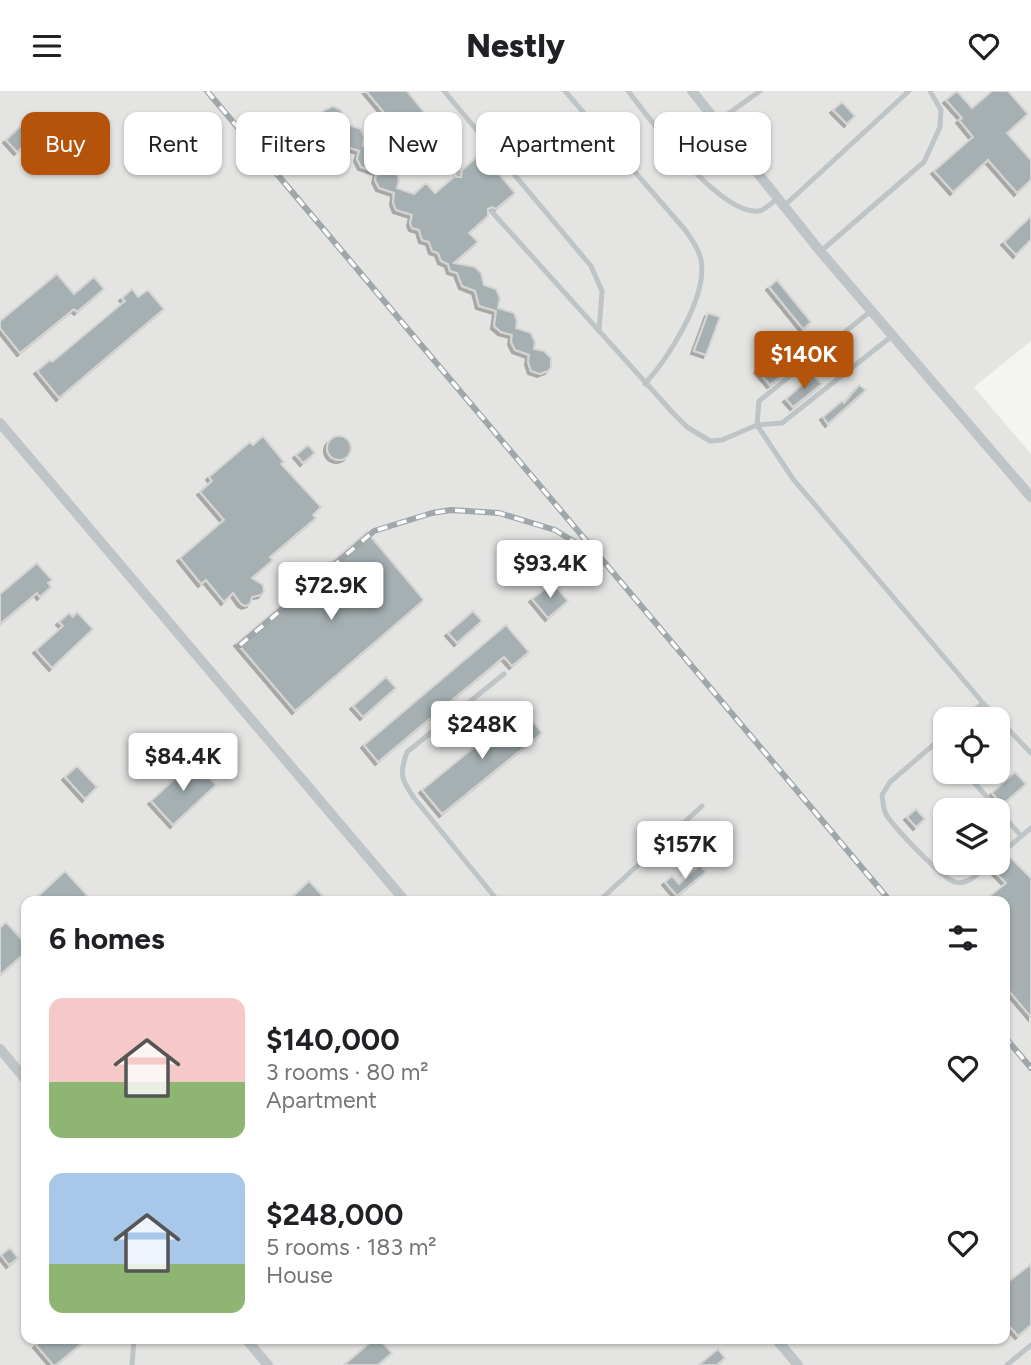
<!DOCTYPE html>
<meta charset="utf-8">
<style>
:root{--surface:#fff;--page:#f6f6f6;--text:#202124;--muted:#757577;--accent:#b45309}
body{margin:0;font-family:Figtree,sans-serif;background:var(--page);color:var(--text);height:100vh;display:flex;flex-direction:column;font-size:26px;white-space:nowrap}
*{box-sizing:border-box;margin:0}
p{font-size:23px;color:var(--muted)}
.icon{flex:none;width:38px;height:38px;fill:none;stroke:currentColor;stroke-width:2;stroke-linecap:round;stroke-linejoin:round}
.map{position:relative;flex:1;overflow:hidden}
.sheet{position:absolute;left:21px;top:805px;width:989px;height:448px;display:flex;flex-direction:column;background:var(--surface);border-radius:14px;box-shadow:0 2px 5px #0004}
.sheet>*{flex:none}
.banner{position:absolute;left:21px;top:21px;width:990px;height:63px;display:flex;gap:14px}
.fabs{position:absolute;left:933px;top:616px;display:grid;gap:14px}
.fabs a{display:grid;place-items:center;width:77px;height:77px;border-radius:14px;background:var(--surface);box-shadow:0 2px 5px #0004;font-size:35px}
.price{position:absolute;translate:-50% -60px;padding:0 16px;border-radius:7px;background:#fff;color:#222;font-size:23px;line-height:46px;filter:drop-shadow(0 2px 4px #0008)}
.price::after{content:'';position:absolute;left:50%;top:42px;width:21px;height:16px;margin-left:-10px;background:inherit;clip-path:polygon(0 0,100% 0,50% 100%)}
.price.current{background:var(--accent);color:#fff}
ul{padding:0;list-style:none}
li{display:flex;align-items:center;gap:21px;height:175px;padding:0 28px}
li span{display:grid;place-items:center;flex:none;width:196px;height:140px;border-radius:14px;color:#555}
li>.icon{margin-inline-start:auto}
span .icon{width:84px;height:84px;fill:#fffc;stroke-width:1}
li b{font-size:30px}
h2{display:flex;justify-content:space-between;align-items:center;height:84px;padding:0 28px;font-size:30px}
.chip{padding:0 24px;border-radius:14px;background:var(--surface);box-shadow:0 2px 5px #0004;font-size:24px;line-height:63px}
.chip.current{background:var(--accent);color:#fff}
header{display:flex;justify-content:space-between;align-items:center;height:91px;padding:0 28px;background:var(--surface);font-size:32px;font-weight:800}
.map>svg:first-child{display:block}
</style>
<header><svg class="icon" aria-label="menu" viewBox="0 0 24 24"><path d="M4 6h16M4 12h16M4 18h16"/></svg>Nestly<svg class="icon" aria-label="heart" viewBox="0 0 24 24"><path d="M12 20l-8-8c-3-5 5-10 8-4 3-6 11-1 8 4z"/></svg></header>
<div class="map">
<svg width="1031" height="1274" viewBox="0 0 1031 1274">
<defs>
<filter id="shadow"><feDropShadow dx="-3" dy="3" stdDeviation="0" flood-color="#0004"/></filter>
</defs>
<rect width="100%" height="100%" fill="#f4f4f0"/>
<path fill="#e4e5e3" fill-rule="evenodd" d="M0,0H1031V250L974,296L1031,363V1274H0ZM945,628H998V681H945ZM945,719H998V772H945ZM26,810H1004V1248H26Z"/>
<path fill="#a6b0b3" stroke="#d5d5d3" stroke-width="2" filter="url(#shadow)" d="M366,0H407L424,21L400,41Z
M957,0L972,17L992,0H1008L1028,23L1007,42L1031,69V89L1017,102L988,69L953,101L934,80L973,46L959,29L962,27L946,9Z
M842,11L855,25L847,33L833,19Z
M333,15L341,19L346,33L361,38L364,46L363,55L378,59L381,68L380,75L396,80L399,89L397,97L414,103L426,92L435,102L454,86H461L462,79L481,62L515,102L496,118L492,116L488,118V125L469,142L478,151L454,172L475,176L481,182L484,194L496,198L500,207L498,217L514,222L517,230L516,237L531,242L535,251L534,258L544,260L551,267V276L548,280L540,283L531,280L528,271L529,264L515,259L511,251L512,244L501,241L494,235L496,220L479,215L475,200L462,195L457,182L450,180L448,173L441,170L438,162L432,160L429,151L422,149L419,139L412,137L410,132L412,124L396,119L393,111L394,102L379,97L375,89L377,81L361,76L357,68L359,60L344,55L339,40L325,36L321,27L322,23L324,19Z
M30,26L41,39L17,61L6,49Z
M1031,125V149L1016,164L1004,151Z
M57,183L74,203L94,186L104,198L77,221L74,218L20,262L0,237V230Z
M777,189L811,231L803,238L769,196Z
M132,198L138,206L148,199L164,218L59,307L37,280L50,269L52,271L125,210L122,207Z
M708,222L720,226L706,264L694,260Z
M789,251L803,268L770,294L757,279Z
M813,284L822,293L793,316L786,308Z
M859,294L866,299L828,333L823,326L842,310L844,312Z
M327 357a12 12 0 1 1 24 0a12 12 0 1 1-24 0Z
M263,345L284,371L281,373L321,416L313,424L316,427L270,466L273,469L252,487L263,494L264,501L261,504L252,506L250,513L245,515L241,513L233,502L224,511L206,489L201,493L180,467L224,429L200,401L212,390L209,386L250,351L253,354Z
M308,354L315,362L303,372L296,364Z
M367,441L424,509L295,620L237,552Z
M37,472L52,489L48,492L51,496L40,506L37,502L0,533V503Z
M553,492L568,510L548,527L532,508Z
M473,520L482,530L457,552L448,542Z
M77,521L93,538L52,577L36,559L63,535L59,531L69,522L73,526Z
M506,534L529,561L512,575L504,566L378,671L364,654Z
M386,586L396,597L363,626L353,615Z
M522,617L542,642L442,723L422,699Z
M194,670L216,694L173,734L151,710Z
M77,675L97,696L85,708L65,686Z
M1015,681L1026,693L1002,714L992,702Z
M916,718L925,728L916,736L907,726Z
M998,754L1000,756L1001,764H1008L1031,787V926L1004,894V810H984L1006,792L992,778L993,772H998Z
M700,774L706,781L677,805L665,791L672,785L679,793Z
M65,780L87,804L81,810H33Z
M309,790L324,806L319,810H288Z
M6,831L26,853V861L0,884V837Z
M10,1157L18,1167L9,1174L1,1164Z
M1031,1173V1234L1018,1245L1004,1229V1194Z
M44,1248H87L56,1274H53L36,1254Z
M374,1248H379L392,1262L378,1274H344Z
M718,1258L725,1267L717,1274H699Z"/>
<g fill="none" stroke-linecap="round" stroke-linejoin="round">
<path stroke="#bfc4c6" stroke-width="5" d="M444,0L591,175L602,200L599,240
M565,0L686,140C692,149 699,158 701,169C708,206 668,267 645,293
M628,0C651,29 719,125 759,120C765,119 771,112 777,108
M718,30L760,0
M431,40L458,82
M784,115L909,0
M492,121L673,322L687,336L710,350L722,349L757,334L782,332L892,245
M821,160L924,71L940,36L941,19L930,0
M871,220L759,310L757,334L793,388L983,612L1031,662
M964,628L983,612
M945,644L890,691L882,704C883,709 883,716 885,721C890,733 943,788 955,791C967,795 980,781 988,774
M965,681L1021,745
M1004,760L1031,737
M498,810L414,707C401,688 399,683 407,661L504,583
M599,810L702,715
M132,1274L134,1248
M1007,1274L1031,1254"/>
<path stroke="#bfc4c6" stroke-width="10" d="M692,0L820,160L1031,406
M0,332L405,810
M0,958L26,989
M246,1248L268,1274
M776,1248L798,1274"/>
<defs>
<path id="rail" d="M207,0L890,810
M240,554L374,440L432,422L451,419L499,422L555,439L586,458
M1004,945L1031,977"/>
</defs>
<use href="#rail" stroke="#a0a7ab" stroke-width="6"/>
<use href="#rail" stroke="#fff" stroke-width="3.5" stroke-dasharray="10" stroke-linecap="butt"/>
</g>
</svg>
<div class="fabs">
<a><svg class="icon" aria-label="locate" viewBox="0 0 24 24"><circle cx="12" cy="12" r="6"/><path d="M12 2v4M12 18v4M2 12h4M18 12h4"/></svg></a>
<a><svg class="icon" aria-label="layers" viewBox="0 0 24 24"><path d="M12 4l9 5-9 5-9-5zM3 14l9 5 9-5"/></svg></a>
</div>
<b class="price current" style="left:804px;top:300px">$140K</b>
<b class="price" style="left:550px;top:509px">$93.4K</b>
<b class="price" style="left:331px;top:531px">$72.9K</b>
<b class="price" style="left:482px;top:670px">$248K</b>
<b class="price" style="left:183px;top:702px">$84.4K</b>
<b class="price" style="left:685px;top:790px">$157K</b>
<div class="banner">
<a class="chip current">Buy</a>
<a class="chip">Rent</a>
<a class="chip">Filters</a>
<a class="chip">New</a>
<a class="chip">Apartment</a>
<a class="chip">House</a>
</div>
<section class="sheet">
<h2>6 homes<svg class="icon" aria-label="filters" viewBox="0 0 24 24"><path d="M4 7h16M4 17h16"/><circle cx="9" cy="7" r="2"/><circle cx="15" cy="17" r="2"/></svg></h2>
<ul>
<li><span style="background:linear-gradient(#f6c9c9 60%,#8fb573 0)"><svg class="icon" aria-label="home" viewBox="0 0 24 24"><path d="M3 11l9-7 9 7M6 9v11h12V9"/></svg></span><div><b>$140,000</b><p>3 rooms · 80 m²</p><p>Apartment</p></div><svg class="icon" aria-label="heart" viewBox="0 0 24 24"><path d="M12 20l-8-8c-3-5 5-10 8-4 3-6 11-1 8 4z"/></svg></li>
<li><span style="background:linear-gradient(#a9c7e8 65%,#8fb573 0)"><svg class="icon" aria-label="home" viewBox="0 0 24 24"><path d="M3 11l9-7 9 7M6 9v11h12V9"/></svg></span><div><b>$248,000</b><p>5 rooms · 183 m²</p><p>House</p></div><svg class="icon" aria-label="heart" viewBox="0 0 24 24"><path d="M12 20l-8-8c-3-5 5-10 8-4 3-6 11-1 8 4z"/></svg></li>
</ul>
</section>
</div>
